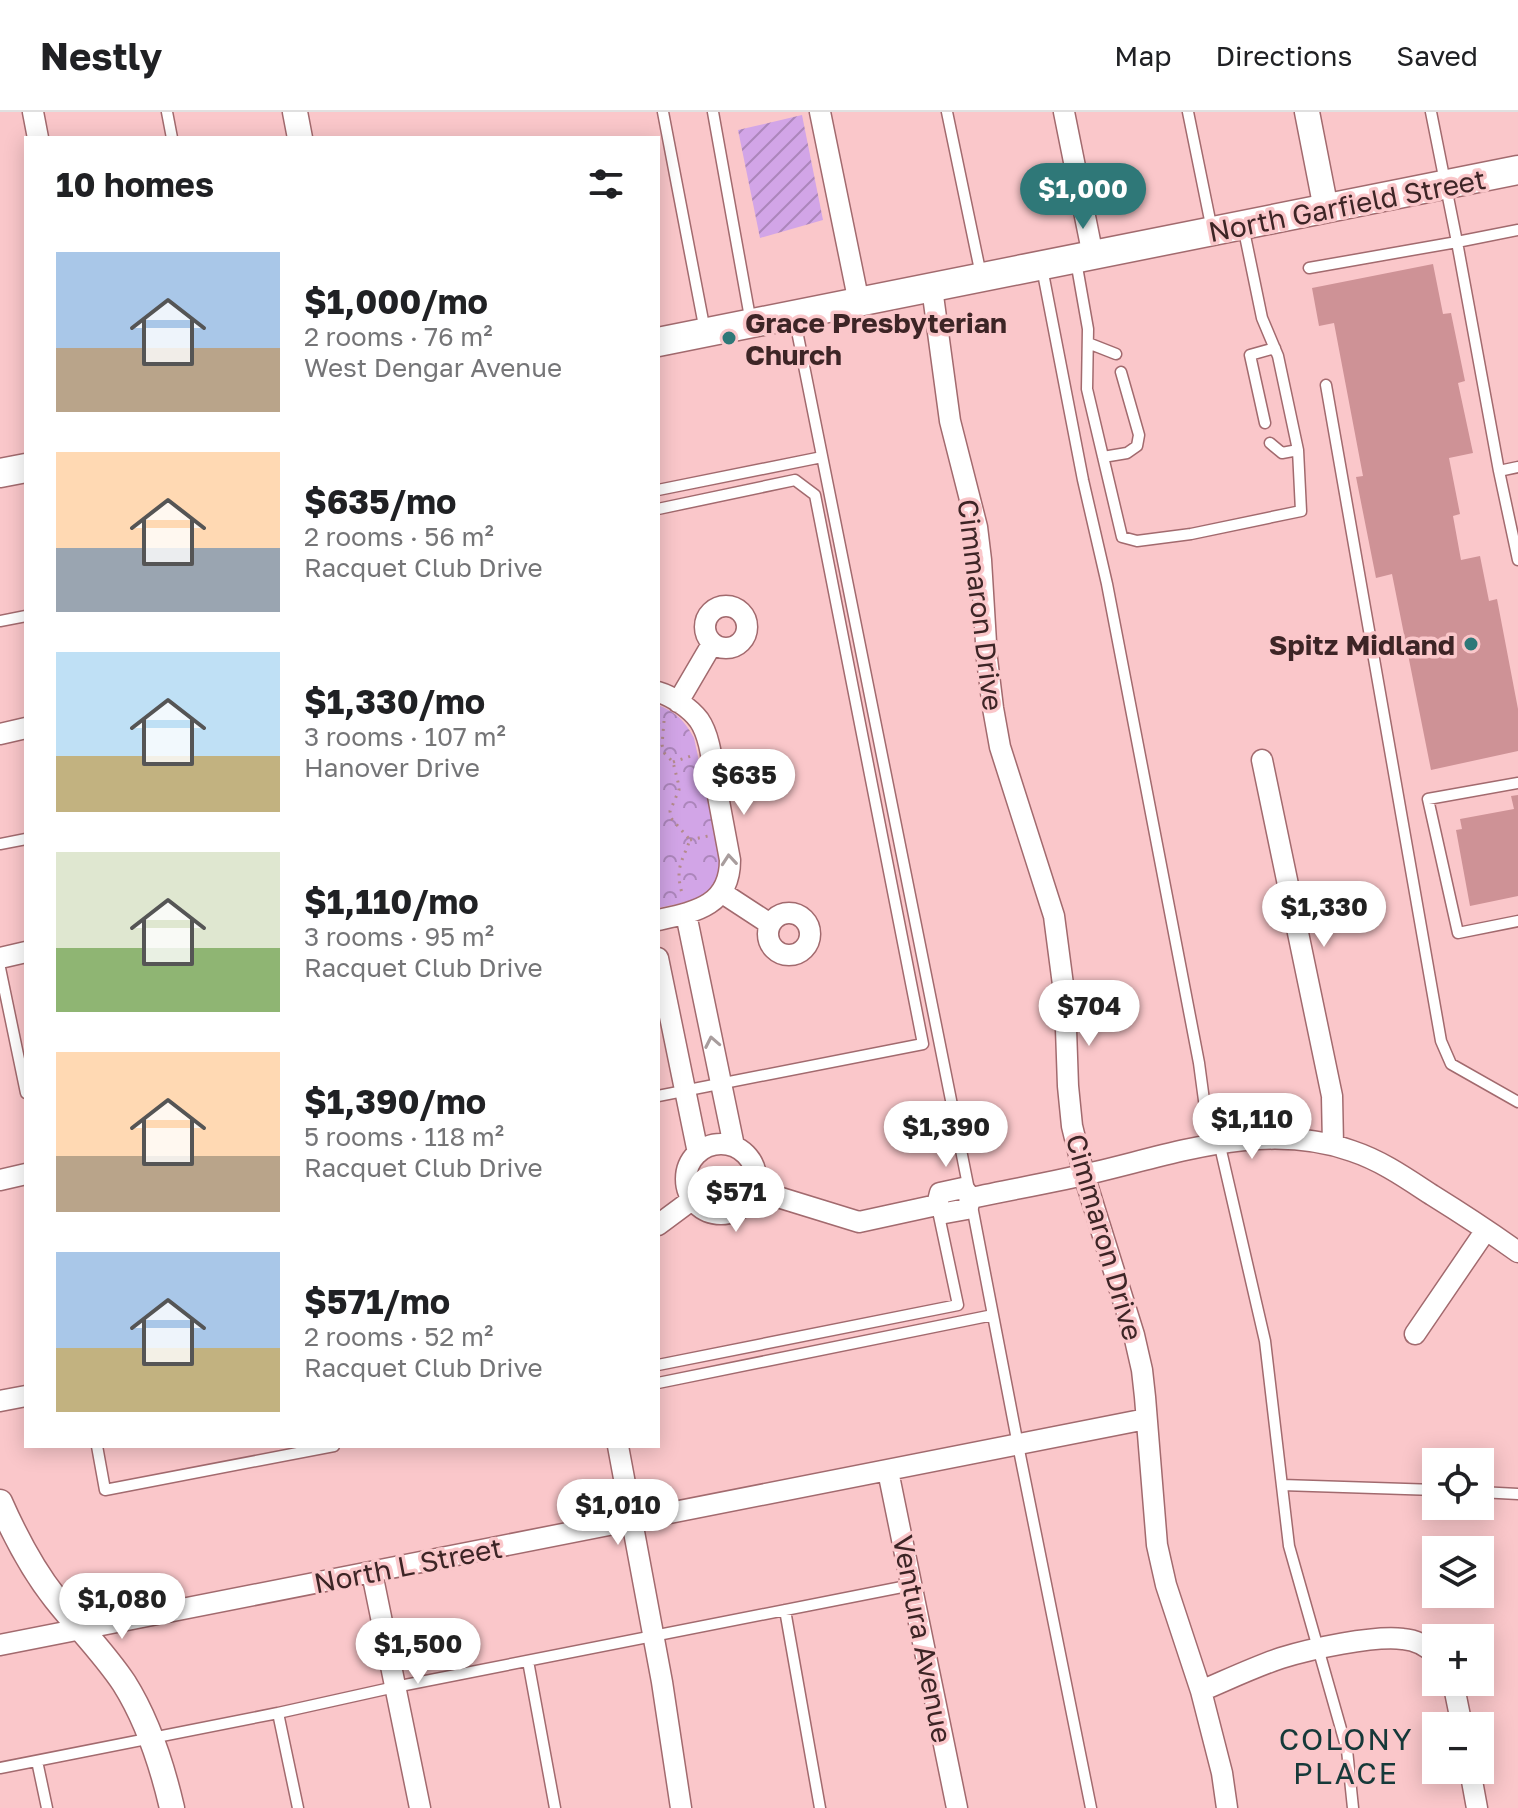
<!DOCTYPE html>
<meta charset="utf-8">
<style>
:root{--surface:#fff;--page:#f6f6f6;--text:#202124;--muted:#757577;--line:#e0e0e0;--accent:#2f7878}
body{margin:0;font-family:"Golos Text",sans-serif;background:var(--page);color:var(--text);height:100vh;display:flex;flex-direction:column;font-size:30px;white-space:nowrap}
*{box-sizing:border-box;margin:0}
p{font-size:26px;color:var(--muted)}
.icon{flex:none;width:44px;height:44px;fill:none;stroke:currentColor;stroke-width:2;stroke-linecap:round;stroke-linejoin:round}
.map{position:relative;flex:1;overflow:hidden}
.details{position:absolute;left:24px;top:24px;width:636px;height:1312px;display:flex;flex-direction:column;background:var(--surface);border-radius:0px;box-shadow:0 4px 20px #0003}
.details>*{flex:none}
.tools{position:absolute;left:1422px;top:1336px;display:grid;gap:16px}
.tools a{display:grid;place-items:center;width:72px;height:72px;border-radius:0px;background:var(--surface);box-shadow:0 4px 20px #0003;font-size:40px}
.price{position:absolute;translate:-50% -68px;padding:0 18px;border-radius:28px;background:#fff;color:#222;font-size:26px;line-height:52px;filter:drop-shadow(0 2px 4px #0008)}
.price::after{content:'';position:absolute;left:50%;top:48px;width:24px;height:18px;margin-left:-12px;background:inherit;clip-path:polygon(0 0,100% 0,50% 100%)}
.price.selected{background:var(--accent);color:#fff}
ul{padding:0;list-style:none}
li{display:flex;align-items:center;gap:24px;height:200px;padding:0 32px}
li span{display:grid;place-items:center;flex:none;width:224px;height:160px;border-radius:0px;color:#555}
li>.icon{margin-inline-start:auto}
span .icon{width:96px;height:96px;fill:#fffc;stroke-width:1}
li b{font-size:34px}
h2{display:flex;justify-content:space-between;align-items:center;height:96px;padding:0 32px;font-size:34px}
header{display:flex;align-items:center;gap:48px;box-sizing:border-box;height:112px;padding:0 40px;background:var(--surface);border-bottom:2px solid var(--line)}
header strong{font-size:38px}
nav{display:flex;gap:44px;margin-inline-start:auto;font-size:28px}
.map>svg:first-child{display:block}
</style>
<header>
<strong>Nestly</strong>
<nav><a>Map</a><a>Directions</a><a>Saved</a></nav>
</header>
<div class="map">
<svg width="1518" height="1696" viewBox="0 0 1518 1696">
<defs>
<pattern id="park-crowns" width="20" height="18" patternUnits="userSpaceOnUse" patternTransform="scale(2)"><rect width="20" height="18" fill="#d2a5e7"/><path d="M2 6a3 3 0 1 1 6 0M12 15a3 3 0 1 1 6 0" fill="none" stroke="#ac86bb"/></pattern>
<pattern id="garden-furrows" width="10" height="10" patternUnits="userSpaceOnUse" patternTransform="scale(2)"><rect width="10" height="10" fill="#d2a5e7"/><path d="M-1 1l2-2M0 10L10 0M9 11l2-2" fill="none" stroke="#ac86bb"/></pattern>
</defs>
<rect width="100%" height="100%" fill="#fac7ca"/>
<path fill="url(#park-crowns)" d="M658,593C676,600 685,609 694,626L721,750C716,789 690,789 658,796Z"/>
<path fill="url(#garden-furrows)" d="M802,3L823,108L760,126L738,18Z"/>
<path fill="#ce9296" d="M1433,152L1443,202L1451,201L1465,269L1458,271L1473,341L1449,346L1460,402L1453,404L1461,448L1480,444L1489,489L1497,487L1518,597V639L1431,658L1392,462L1376,466L1356,365L1363,364L1334,211L1319,214L1312,176Z
M1518,683V784L1470,794L1456,718L1462,717L1460,707L1514,697L1511,684Z"/>
<g fill="none" stroke-linecap="round" stroke-linejoin="round">
<defs>
<path id="service" d="M167,0L172,26
M663,0L705,219
M713,0L751,211
M947,0L981,163
M1188,0L1212,118
M1431,0L1457,130L1518,118
M1076,149L1088,217L1087,277L1122,425L1137,429L1191,422L1301,399L1298,338L1278,244L1262,206L1243,114
M1042,156L1083,368L1107,472L1199,951L1210,1033
M1309,156L1457,130L1499,359
M794,204L969,1078
M1088,231L1116,242
M1326,273L1441,929L1451,952L1518,990
M1265,311L1250,243L1275,236
M1270,331L1282,341L1298,338
M1103,345L1127,341L1137,334L1139,323L1121,260
M1518,355L1499,359L1518,448
M658,378L822,345
M658,397L795,368L815,383L923,932L658,984
M0,509L26,504
M1518,671L1428,687L1458,821L1518,809
M0,732L26,727
M0,856L26,981
M1219,1030L1265,1229L1289,1434L1347,1638L1353,1696
M972,1094L1018,1333L1091,1696
M658,1253L958,1193L938,1099
M658,1271L993,1203
M97,1334L105,1378L334,1334
M1282,1373L1436,1378
M1480,1380L1518,1382
M785,1498L820,1696
M528,1549L555,1696
M37,1649L47,1696
M0,1656L278,1601
M298,1696L278,1601L395,1575L912,1473"/>
<path id="minor" d="M33,0L38,26
M820,0L859,191
M1064,0L1093,144
M932,176L950,309L977,415L981,448L987,547L993,596L1000,635L1054,804L1065,888L1068,974L1072,1014L1084,1063L1134,1223L1142,1258L1145,1285L1157,1433L1166,1473L1201,1579L1222,1661L1227,1696
M705 515a21 21 0 1 1 42 0a21 21 0 1 1-42 0Z
M658,580C672,584 690,596 699,608C710,624 712,649 715,668C720,695 725,722 730,748C730,794 695,800 658,808
M678,590L712,532
M0,622L26,616
M1262,648L1332,984L1333,1033
M721,780L770,812
M768 822a21 21 0 1 1 42 0a21 21 0 1 1-42 0Z
M686,802L734,1034
M0,846L26,840
M658,846L698,1041
M686 1067a35 35 0 1 1 70 0a35 35 0 1 1-70 0Z
M0,1068L26,1062
M755,1078L859,1110L937,1093
M971,1086C1013,1077 1055,1070 1096,1060C1180,1040 1267,1009 1352,1039C1382,1049 1406,1066 1432,1083C1461,1101 1490,1120 1518,1140
M937,1093L940,1081L963,1076L971,1086
M937,1093L945,1101L967,1097L971,1086
M658,1113L693,1087
M1415,1222L1486,1118
M0,1289L26,1284
M618,1334L662,1570L681,1696
M888,1359L957,1696
M372,1461L420,1696
M0,1533L1146,1307
M1453,1570L1462,1614
M1201,1579C1227,1568 1254,1555 1281,1546C1310,1537 1374,1523 1403,1527C1416,1528 1427,1534 1436,1543
M1470,1658L1477,1696"/>
<path id="tertiary" d="M295,0L300,26
M1307,0L1326,97
M0,1390C15,1424 32,1457 55,1486C77,1514 104,1541 124,1571C148,1609 162,1653 172,1696"/>
<path id="secondary" d="M658,230L1518,58
M0,361L26,356"/>
</defs>
<use href="#service" stroke="#a26a6e" stroke-width="13"/>
<use href="#minor" stroke="#a26a6e" stroke-width="23"/>
<use href="#tertiary" stroke="#a26a6e" stroke-width="27"/>
<use href="#secondary" stroke="#a26a6e" stroke-width="31"/>
<path stroke="#b48b8d" stroke-width="3" stroke-dasharray="2 6" stroke-linecap="butt" d="M664,609L662,633L665,642L673,650L678,670L679,678L670,699L671,706L690,728C680,754 675,757 683,785
M658,611L665,608
M673,650L691,644
M690,728L708,724"/>
<use href="#service" stroke="#fff" stroke-width="10"/>
<use href="#minor" stroke="#fff" stroke-width="20"/>
<use href="#tertiary" stroke="#fff" stroke-width="24"/>
<use href="#secondary" stroke="#fff" stroke-width="28"/>
</g>
<defs><path id="oneway-chevron" d="M-2-3.5L2.5 0L-2 3.5" fill="none" stroke-width="1.6" stroke-linecap="round" stroke-linejoin="round" transform="scale(2)"/></defs>
<g stroke="#a89d9d">
<use href="#oneway-chevron" transform="translate(729 748) rotate(-95)"/>
<use href="#oneway-chevron" transform="translate(712 930) rotate(-101)"/>
</g>
<g fill="#2f7878" stroke="#fac7ca" stroke-width="3">
<circle cx="729" cy="226" r="8"/>
<circle cx="1471" cy="532" r="8"/>
</g>
<g text-anchor="middle" dominant-baseline="central" stroke-width="7" stroke-linejoin="round" paint-order="stroke">
<g font-size="28" fill="#3d2526" stroke="#fac7ca">
<text transform="translate(1347 93) rotate(-11)">North Garfield Street</text>
<text transform="translate(981 493) rotate(83)">Cimmaron Drive</text>
<text transform="translate(1105 1125) rotate(74)">Cimmaron Drive</text>
<text transform="translate(408 1453) rotate(-11)">North L Street</text>
<text transform="translate(923 1527) rotate(79)">Ventura Avenue</text>
</g>
<g font-size="28" font-weight="bold" fill="#3d2526" stroke="#fac7ca" text-anchor="start">
<text x="745" y="210">Grace Presbyterian<tspan x="745" dy="32">Church</tspan></text>
<text x="1455" y="532" text-anchor="end">Spitz Midland</text>
</g>
<g font-size="30" letter-spacing="2" fill="#163939" stroke="#fac7ca">
<text x="1346" y="1627">COLONY<tspan x="1346" dy="34">PLACE</tspan></text>
</g>
</g>
</svg>
<div class="tools">
<a><svg class="icon" aria-label="locate" viewBox="0 0 24 24"><circle cx="12" cy="12" r="6"/><path d="M12 2v4M12 18v4M2 12h4M18 12h4"/></svg></a>
<a><svg class="icon" aria-label="layers" viewBox="0 0 24 24"><path d="M12 4l9 5-9 5-9-5zM3 14l9 5 9-5"/></svg></a>
<a>+</a>
<a>−</a>
</div>
<b class="price selected" style="left:1083px;top:119px">$1,000</b>
<b class="price" style="left:744px;top:705px">$635</b>
<b class="price" style="left:1324px;top:837px">$1,330</b>
<b class="price" style="left:1089px;top:936px">$704</b>
<b class="price" style="left:1252px;top:1049px">$1,110</b>
<b class="price" style="left:946px;top:1057px">$1,390</b>
<b class="price" style="left:736px;top:1122px">$571</b>
<b class="price" style="left:618px;top:1435px">$1,010</b>
<b class="price" style="left:122px;top:1529px">$1,080</b>
<b class="price" style="left:418px;top:1574px">$1,500</b>
<section class="details">
<h2>10 homes<svg class="icon" aria-label="filters" viewBox="0 0 24 24"><path d="M4 7h16M4 17h16"/><circle cx="9" cy="7" r="2"/><circle cx="15" cy="17" r="2"/></svg></h2>
<ul>
<li><span style="background:linear-gradient(#a9c7e8 60%,#b9a48a 0)"><svg class="icon" aria-label="home" viewBox="0 0 24 24"><path d="M3 11l9-7 9 7M6 9v11h12V9"/></svg></span><div><b>$1,000/mo</b><p>2 rooms · 76 m²</p><p>West Dengar Avenue</p></div></li>
<li><span style="background:linear-gradient(#ffd9b3 60%,#9aa5b1 0)"><svg class="icon" aria-label="home" viewBox="0 0 24 24"><path d="M3 11l9-7 9 7M6 9v11h12V9"/></svg></span><div><b>$635/mo</b><p>2 rooms · 56 m²</p><p>Racquet Club Drive</p></div></li>
<li><span style="background:linear-gradient(#bfe0f5 65%,#c2b280 0)"><svg class="icon" aria-label="home" viewBox="0 0 24 24"><path d="M3 11l9-7 9 7M6 9v11h12V9"/></svg></span><div><b>$1,330/mo</b><p>3 rooms · 107 m²</p><p>Hanover Drive</p></div></li>
<li><span style="background:linear-gradient(#dfe7d0 60%,#8fb573 0)"><svg class="icon" aria-label="home" viewBox="0 0 24 24"><path d="M3 11l9-7 9 7M6 9v11h12V9"/></svg></span><div><b>$1,110/mo</b><p>3 rooms · 95 m²</p><p>Racquet Club Drive</p></div></li>
<li><span style="background:linear-gradient(#ffd9b3 65%,#b9a48a 0)"><svg class="icon" aria-label="home" viewBox="0 0 24 24"><path d="M3 11l9-7 9 7M6 9v11h12V9"/></svg></span><div><b>$1,390/mo</b><p>5 rooms · 118 m²</p><p>Racquet Club Drive</p></div></li>
<li><span style="background:linear-gradient(#a9c7e8 60%,#c2b280 0)"><svg class="icon" aria-label="home" viewBox="0 0 24 24"><path d="M3 11l9-7 9 7M6 9v11h12V9"/></svg></span><div><b>$571/mo</b><p>2 rooms · 52 m²</p><p>Racquet Club Drive</p></div></li>
</ul>
</section>
</div>
